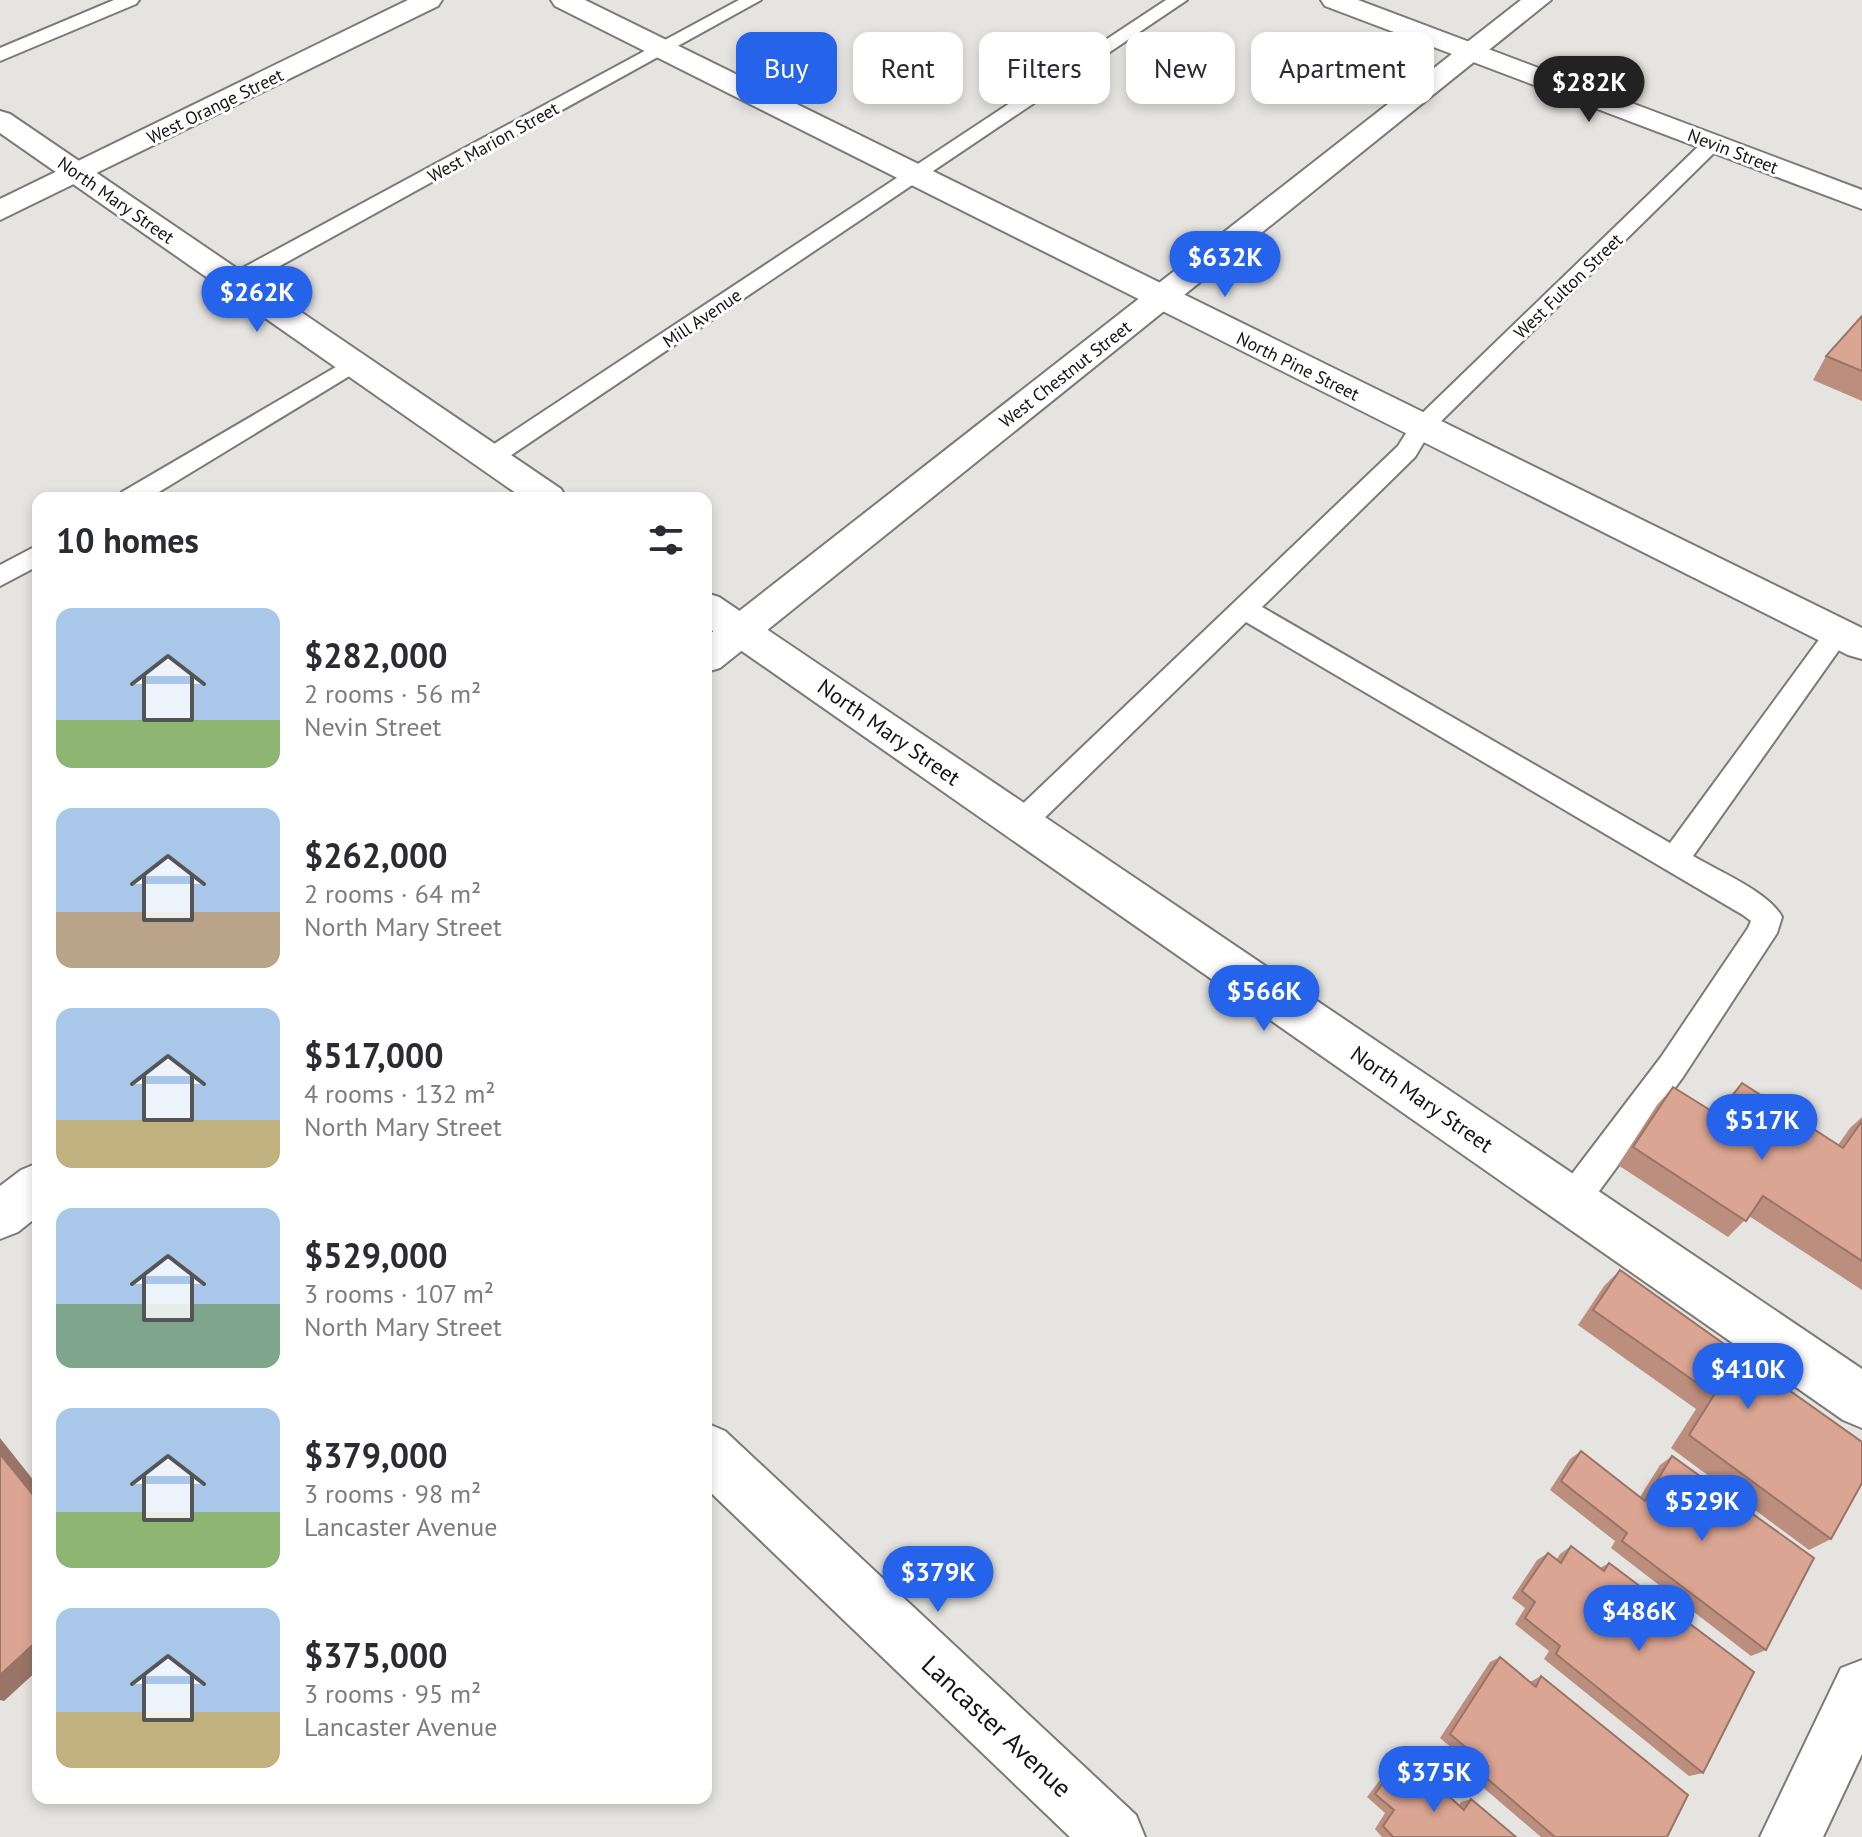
<!DOCTYPE html>
<meta charset="utf-8">
<style>
:root{--surface:#fff;--page:#f2f2f3;--text:#2b2b33;--muted:#7c7c81;--accent:#2563eb}
body{margin:0;font-family:"PT Sans",sans-serif;background:var(--page);color:var(--text);height:100vh;display:flex;flex-direction:column;font-size:30px;white-space:nowrap}
*{box-sizing:border-box;margin:0}
p{font-size:26px;color:var(--muted)}
.icon{flex:none;width:44px;height:44px;fill:none;stroke:currentColor;stroke-width:2;stroke-linecap:round;stroke-linejoin:round}
.map{position:relative;flex:1;overflow:hidden}
.sheet{position:absolute;left:32px;top:492px;width:680px;height:1312px;display:flex;flex-direction:column;background:var(--surface);border-radius:16px;box-shadow:0 4px 12px #0003}
.sheet>*{flex:none}
.guide{position:absolute;left:736px;top:32px;width:760px;height:72px;display:flex;gap:16px}
.price{position:absolute;translate:-50% -68px;padding:0 18px;border-radius:28px;background:var(--accent);color:#fff;font-size:26px;line-height:52px;filter:drop-shadow(0 2px 4px #0008)}
.price::after{content:'';position:absolute;left:50%;top:48px;width:24px;height:18px;margin-left:-12px;background:inherit;clip-path:polygon(0 0,100% 0,50% 100%)}
.price.active{background:#222;color:#fff}
ul{padding:0;list-style:none}
li{display:flex;align-items:center;gap:24px;height:200px;padding:0 24px}
li span{display:grid;place-items:center;flex:none;width:224px;height:160px;border-radius:16px;color:#555}
li>.icon{margin-inline-start:auto}
span .icon{width:96px;height:96px;fill:#fffc;stroke-width:1}
li b{font-size:34px}
h2{display:flex;justify-content:space-between;align-items:center;height:96px;padding:0 24px;font-size:34px}
.chip{padding:0 28px;border-radius:16px;background:var(--surface);box-shadow:0 4px 12px #0003;font-size:28px;line-height:72px}
.chip.active{background:var(--accent);color:#fff}
.map>svg:first-child{display:block}
</style>
<div class="map">
<svg width="1862" height="1837" viewBox="0 0 1862 1837">
<rect width="100%" height="100%" fill="#e6e4e0"/>
<g fill="none" stroke-linecap="round" stroke-linejoin="round">
<defs>
<path id="service" d="M114,0H139L136,4L0,61V48Z
M739,0H761L240,288H224L221,283L224,278Z
M1166,0H1187L498,464H482L478,458L482,452Z
M1713,137L1720,139L1723,143L1720,147L1430,432L1415,457L1262,607L1670,843L1829,626L1838,623L1847,626L1851,633L1693,856C1718,871 1769,892 1782,917L1777,933L1683,1077L1583,1213L1571,1218L1559,1213L1554,1202L1559,1191L1661,1057L1748,928L1751,921L1743,915L1246,622L1031,831L1021,834L1011,831L1007,823L1011,815L1398,446L1413,422L1706,139Z
M353,357L361,359L364,364L361,369L149,498H119L122,492Z
M38,545V566L0,586V565Z"/>
<path id="minor" d="M551,0H585L1862,628V659L1848,655L555,6Z
M1321,0H1358L1862,190V209L1325,6Z
M0,111L10,114L561,489L566,498H523L0,133Z
M706,593L719,597L1862,1369V1428L1843,1420L706,626Z
M706,1423L725,1431L1136,1815L1145,1837H1070L706,1488Z"/>
<path id="primary" d="M408,0H442L438,6L0,220V199Z
M1521,0H1551L720,668L706,672V637Z
M38,1163V1216L18,1232L0,1239V1186L21,1170Z
M1862,1660V1754L1823,1837H1760L1841,1668Z"/>
</defs>
<use href="#service" stroke="#7c7a76" stroke-width="4"/>
<use href="#minor" stroke="#7c7a76" stroke-width="4"/>
<use href="#primary" stroke="#7c7a76" stroke-width="4"/>
<use href="#service" fill="#fff" fill-rule="evenodd"/>
<use href="#minor" fill="#fff" fill-rule="evenodd"/>
<use href="#primary" fill="#fff" fill-rule="evenodd"/>
</g>
<path fill="#bc8e7e" d="M1862,316V401L1813,380L1826,356Z
M1742,1083L1838,1145L1850,1128L1862,1117V1290L1749,1216L1728,1237L1618,1165L1657,1105L1673,1087L1716,1114L1725,1101Z
M1620,1270L1831,1539L1809,1550L1671,1448L1696,1409L1578,1325L1604,1286Z
M1581,1451L1640,1497L1660,1465L1672,1456L1766,1650L1751,1656L1611,1548L1615,1541L1550,1490L1570,1459Z
M1571,1546L1600,1568L1609,1563L1703,1773L1689,1776L1544,1659L1549,1651L1515,1624L1525,1608L1512,1598L1537,1560L1548,1553L1557,1559L1560,1554Z
M1500,1657L1530,1682L1541,1676L1667,1837H1541L1472,1778L1477,1769L1440,1738L1490,1662Z
M1391,1772L1414,1793L1421,1783L1430,1779L1459,1805L1461,1802L1471,1799L1516,1837H1382L1375,1829L1385,1813L1367,1797L1383,1776Z"/>
<path fill="#997467" d="M0,1438L38,1486V1501L0,1454Z
M38,1640V1670L4,1701L0,1700V1675Z"/>
<path fill="#dba593" stroke="#997467" stroke-width="2" d="M1862,316V371L1826,356Z
M1742,1083L1843,1148L1862,1121V1261L1763,1196L1746,1221L1633,1147L1673,1087L1718,1115Z
M1620,1270L1862,1442V1483L1831,1539L1689,1435L1714,1395L1593,1310Z
M1581,1451L1645,1501L1672,1456L1814,1558L1766,1650L1622,1541L1627,1533L1561,1481Z
M0,1454L38,1501V1640L0,1675Z
M1571,1546L1604,1571L1609,1563L1754,1672L1703,1773L1556,1654L1560,1646L1525,1618L1535,1602L1522,1591L1548,1553L1561,1563Z
M1500,1657L1536,1687L1541,1676L1688,1795L1667,1837H1555L1482,1774L1488,1766L1450,1734Z
M1391,1772L1419,1797L1430,1779L1464,1810L1471,1799L1516,1837H1393L1383,1826L1394,1810L1375,1794Z"/>
<g text-anchor="middle" dominant-baseline="central" stroke-width="6" stroke-linejoin="round" paint-order="stroke">
<g font-size="18" fill="#141312" stroke="#fff">
<text transform="translate(215 106) rotate(-26)">West Orange Street</text>
<text transform="translate(493 142) rotate(-29)">West Marion Street</text>
<text transform="translate(1733 151) rotate(21)">Nevin Street</text>
<text transform="translate(116 200) rotate(35)">North Mary Street</text>
<text transform="translate(1568 286) rotate(-44)">West Fulton Street</text>
<text transform="translate(702 318) rotate(-34)">Mill Avenue</text>
<text transform="translate(1298 366) rotate(26)">North Pine Street</text>
<text transform="translate(1065 374) rotate(-38)">West Chestnut Street</text>
</g>
<g font-size="22" fill="#141312" stroke="#fff">
<text transform="translate(889 732) rotate(35)">North Mary Street</text>
<text transform="translate(1422 1099) rotate(35)">North Mary Street</text>
</g>
<g font-size="26" fill="#141312" stroke="#fff">
<text transform="translate(997 1726) rotate(43)">Lancaster Avenue</text>
</g>
</g>
</svg>
<b class="price active" style="left:1589px;top:124px">$282K</b>
<b class="price" style="left:1225px;top:299px">$632K</b>
<b class="price" style="left:257px;top:334px">$262K</b>
<b class="price" style="left:1264px;top:1033px">$566K</b>
<b class="price" style="left:1762px;top:1162px">$517K</b>
<b class="price" style="left:1748px;top:1411px">$410K</b>
<b class="price" style="left:1702px;top:1543px">$529K</b>
<b class="price" style="left:938px;top:1614px">$379K</b>
<b class="price" style="left:1639px;top:1653px">$486K</b>
<b class="price" style="left:1434px;top:1814px">$375K</b>
<div class="guide">
<a class="chip active">Buy</a>
<a class="chip">Rent</a>
<a class="chip">Filters</a>
<a class="chip">New</a>
<a class="chip">Apartment</a>
</div>
<section class="sheet">
<h2>10 homes<svg class="icon" aria-label="filters" viewBox="0 0 24 24"><path d="M4 7h16M4 17h16"/><circle cx="9" cy="7" r="2"/><circle cx="15" cy="17" r="2"/></svg></h2>
<ul>
<li><span style="background:linear-gradient(#a9c7e8 70%,#8fb573 0)"><svg class="icon" aria-label="home" viewBox="0 0 24 24"><path d="M3 11l9-7 9 7M6 9v11h12V9"/></svg></span><div><b>$282,000</b><p>2 rooms · 56 m²</p><p>Nevin Street</p></div></li>
<li><span style="background:linear-gradient(#a9c7e8 65%,#b9a48a 0)"><svg class="icon" aria-label="home" viewBox="0 0 24 24"><path d="M3 11l9-7 9 7M6 9v11h12V9"/></svg></span><div><b>$262,000</b><p>2 rooms · 64 m²</p><p>North Mary Street</p></div></li>
<li><span style="background:linear-gradient(#a9c7e8 70%,#c2b280 0)"><svg class="icon" aria-label="home" viewBox="0 0 24 24"><path d="M3 11l9-7 9 7M6 9v11h12V9"/></svg></span><div><b>$517,000</b><p>4 rooms · 132 m²</p><p>North Mary Street</p></div></li>
<li><span style="background:linear-gradient(#a9c7e8 60%,#7fa58c 0)"><svg class="icon" aria-label="home" viewBox="0 0 24 24"><path d="M3 11l9-7 9 7M6 9v11h12V9"/></svg></span><div><b>$529,000</b><p>3 rooms · 107 m²</p><p>North Mary Street</p></div></li>
<li><span style="background:linear-gradient(#a9c7e8 65%,#8fb573 0)"><svg class="icon" aria-label="home" viewBox="0 0 24 24"><path d="M3 11l9-7 9 7M6 9v11h12V9"/></svg></span><div><b>$379,000</b><p>3 rooms · 98 m²</p><p>Lancaster Avenue</p></div></li>
<li><span style="background:linear-gradient(#a9c7e8 65%,#c2b280 0)"><svg class="icon" aria-label="home" viewBox="0 0 24 24"><path d="M3 11l9-7 9 7M6 9v11h12V9"/></svg></span><div><b>$375,000</b><p>3 rooms · 95 m²</p><p>Lancaster Avenue</p></div></li>
</ul>
</section>
</div>
